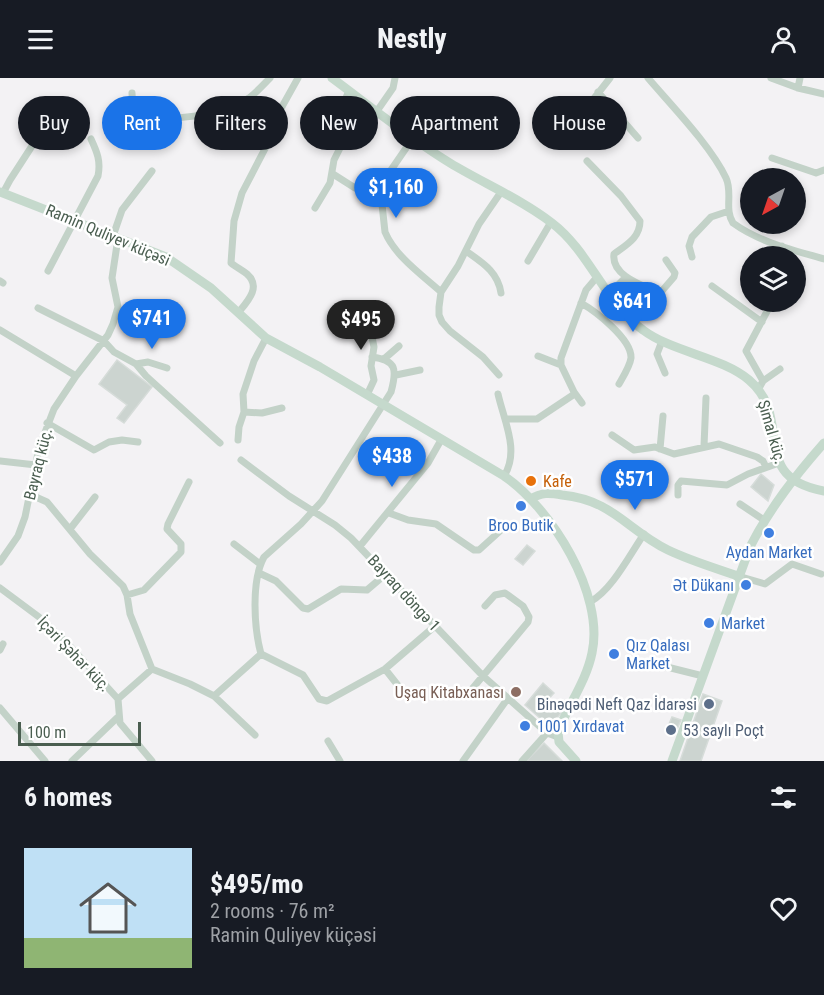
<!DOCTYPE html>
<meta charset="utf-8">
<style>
:root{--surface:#171b24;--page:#20242c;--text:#f1f3f6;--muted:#9ea1a6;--line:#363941;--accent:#1a73e8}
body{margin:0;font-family:"Roboto Condensed",sans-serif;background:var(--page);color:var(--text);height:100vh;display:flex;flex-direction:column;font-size:22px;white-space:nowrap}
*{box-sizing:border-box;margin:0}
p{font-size:20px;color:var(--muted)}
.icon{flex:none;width:33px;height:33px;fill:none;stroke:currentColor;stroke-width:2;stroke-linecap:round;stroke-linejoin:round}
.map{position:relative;height:683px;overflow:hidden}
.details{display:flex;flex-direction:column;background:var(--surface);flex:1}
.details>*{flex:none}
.hud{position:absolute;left:18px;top:18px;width:789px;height:54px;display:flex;gap:12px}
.needle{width:39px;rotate:220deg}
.tools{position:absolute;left:740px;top:90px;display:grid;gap:12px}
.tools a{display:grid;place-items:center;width:66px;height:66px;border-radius:50%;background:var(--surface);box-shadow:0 3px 9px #0003;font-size:30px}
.scale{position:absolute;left:18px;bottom:15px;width:123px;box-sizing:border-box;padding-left:6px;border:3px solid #4a5e50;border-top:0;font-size:16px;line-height:21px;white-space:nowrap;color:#4a5e50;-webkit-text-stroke:4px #fff;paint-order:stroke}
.price{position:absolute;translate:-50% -51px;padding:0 14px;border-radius:21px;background:var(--accent);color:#fff;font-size:20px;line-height:39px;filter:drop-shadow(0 2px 3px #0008)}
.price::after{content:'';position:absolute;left:50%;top:36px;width:18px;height:14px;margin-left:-9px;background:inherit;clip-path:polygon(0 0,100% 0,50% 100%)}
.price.selected{background:#222;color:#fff}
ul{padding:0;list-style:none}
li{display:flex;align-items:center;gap:18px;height:150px;padding:0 24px}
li+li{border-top:2px solid var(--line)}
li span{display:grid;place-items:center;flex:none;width:168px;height:120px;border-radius:0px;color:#555}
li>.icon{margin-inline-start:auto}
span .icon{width:72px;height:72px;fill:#fffc;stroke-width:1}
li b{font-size:26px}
h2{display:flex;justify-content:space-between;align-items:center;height:72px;padding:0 24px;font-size:26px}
.tag{padding:0 21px;border-radius:27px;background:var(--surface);box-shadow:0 3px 9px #0003;font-size:21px;line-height:54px}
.tag.selected{background:var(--accent);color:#fff}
header{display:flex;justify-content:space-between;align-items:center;height:78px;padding:0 24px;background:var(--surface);font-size:27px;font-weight:800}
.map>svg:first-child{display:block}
</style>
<header><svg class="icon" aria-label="menu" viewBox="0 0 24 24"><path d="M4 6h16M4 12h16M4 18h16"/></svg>Nestly<svg class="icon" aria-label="person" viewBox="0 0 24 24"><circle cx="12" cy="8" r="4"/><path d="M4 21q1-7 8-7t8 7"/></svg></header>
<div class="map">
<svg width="824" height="683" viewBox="0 0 824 683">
<rect width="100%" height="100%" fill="#f3f2f4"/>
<path fill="#ccd4d0" stroke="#d6dcd9" stroke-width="1.5" d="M117,282L152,309L124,345L117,340L127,327L99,306Z
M761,396L774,407L768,423L751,409Z
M527,467L535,473L523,487L515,481Z
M543,605L554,615L542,628L550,634L555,629L562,634L550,649L525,627Z
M703,616L722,623L701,683H680Z
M672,639L681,642L675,656L666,653Z
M544,665L562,683H526Z"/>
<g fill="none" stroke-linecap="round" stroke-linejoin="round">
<path stroke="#c3d2c8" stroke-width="7" d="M648,0C671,27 711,68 726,100C733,115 724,131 733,145C759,164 793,172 824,181
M771,0L798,10L824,16
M798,10L800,0
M598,14L638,60
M132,15L133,34L135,36C167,45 222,38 249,20C257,14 263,7 270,0
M377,33L393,10L395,0
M581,37L610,0
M413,60L380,108L385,154C395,178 422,197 441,214
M772,80L816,95L824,92
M587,83L621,118L640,143C640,160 626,167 614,176C611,197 641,207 657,214H661L674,199L675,195L666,182
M333,96L355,110L379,112
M3,115L10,102L32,68
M315,130L330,105L334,82L347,56L348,49L345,22L349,13
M113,158L122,132L152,93
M466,173C483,185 498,194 501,215
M778,178L782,168
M692,179L689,168L692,159L711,139L729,133
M528,183L551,144
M48,193L98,98C101,83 97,74 91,61
M0,203L3,205
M712,208L762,244
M609,216L626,199
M581,225C595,233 632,261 631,280C630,288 623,299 619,306
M38,230L104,263L114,274L136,286L146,298L220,365
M340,232L350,229L358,233L368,248L372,259L374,269L371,288L374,302L367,317
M238,235C247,224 262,209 247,196C242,192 236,189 231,185L234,143L242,115L268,65L274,43L298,0
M0,252L76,298
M662,263L657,276L665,295
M538,278L561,287
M384,281L399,268
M136,286L148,284L167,290
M396,297L420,292
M499,297L483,279L450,253L442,244L439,237V229L441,214L458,188L479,146L501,114
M763,303L780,291
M758,312L763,303L746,273L772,224
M574,314L582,325
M498,316C504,343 520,373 504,398
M244,334L262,335L282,330
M505,341H537L573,317L574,314L561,287V280L586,212L597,199
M47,345L94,372L109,364L122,362L138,364
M612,357L634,372L655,369L674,376L719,366L757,379L763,383L766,389
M238,362L239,349L244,334L243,316L254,283L266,260
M704,368L706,320
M660,371L663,338
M241,382L289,418L335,447L351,460L482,597L547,655L558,659
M0,383L36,387
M29,416L47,424L90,476L123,508L127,517L130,536L152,591L190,606L214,618L255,657
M678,417V407L681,403L727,407L748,396L779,385
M740,426L764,442
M389,435L408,442L436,446L474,472H479L500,453
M70,451L95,419
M234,466L260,486
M360,468L428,385L441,362
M0,484L18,458L25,439L39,370L54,331L76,298L108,257L113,246L118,229L112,200L118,160
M259,495L276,503L303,530L308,531L341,511L367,512L387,495
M738,498L765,506L792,486L821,496
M0,510L39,539L69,567L118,621L120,645L152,683
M127,517L144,512L181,474V466L167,451L168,446L189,404
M590,524C612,512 629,478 644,456
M0,572L3,566
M261,576L303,597L319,621L327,623L385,591L435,548
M663,588L703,598
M385,591L404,615
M472,611L528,544L529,539L523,528L505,515L495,517L485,528
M214,618L261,576C254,550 251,503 264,479L301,446L322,423L391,314C397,292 397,282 372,279
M118,621L152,591
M0,630L45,683
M328,663L340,683
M72,683L119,638
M463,683L508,620
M522,683L547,655"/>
<path stroke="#c5d9cc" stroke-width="9" d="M332,0C371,29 409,60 450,85C483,105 521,121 552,145C590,174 604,224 643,252C672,274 722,279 749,302C795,341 747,399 824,413
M0,114L166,179L211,210L266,260L320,289L504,398C551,430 605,516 592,575C586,604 568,627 558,654L559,664L576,683
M531,421C541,414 550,415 562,417C613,422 627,452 668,472C691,483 715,490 738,498
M672,683L750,469C770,430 795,398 824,365"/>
</g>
<circle fill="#e8710a" stroke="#fff" stroke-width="2" cx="531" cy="403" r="6"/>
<g fill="#3f7fe0" stroke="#fff" stroke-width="2">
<circle cx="521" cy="428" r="6"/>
<circle cx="769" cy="455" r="6"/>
<circle cx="746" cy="507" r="6"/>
<circle cx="709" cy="545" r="6"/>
<circle cx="614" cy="576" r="6"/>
<circle cx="525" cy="648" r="6"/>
</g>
<circle fill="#8d6e63" stroke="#fff" stroke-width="2" cx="516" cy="614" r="6"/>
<g fill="#5c6f8a" stroke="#fff" stroke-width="2">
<circle cx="709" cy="626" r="6"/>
<circle cx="671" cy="652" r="6"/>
</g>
<g text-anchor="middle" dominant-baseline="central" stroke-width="5" stroke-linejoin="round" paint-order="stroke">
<g font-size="16" fill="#4a5e50" stroke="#fff">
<text transform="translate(108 157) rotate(23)">Ramin Quliyev küçəsi</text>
<text transform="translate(772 354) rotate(74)">Şimal küç.</text>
<text transform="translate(38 386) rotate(-76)">Bayraq küç.</text>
<text transform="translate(404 515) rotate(47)">Bayraq döngə 1</text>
<text transform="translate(74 576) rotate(46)">İçəri Şəhər küç.</text>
</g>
<g font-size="16" fill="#c56008" stroke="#fff" text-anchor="start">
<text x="543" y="403">Kafe</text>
</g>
<g font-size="16" fill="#366cbe" stroke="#fff" text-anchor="start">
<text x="521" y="447" text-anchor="middle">Broo Butik</text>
<text x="769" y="474" text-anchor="middle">Aydan Market</text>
<text x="734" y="507" text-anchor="end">Ət Dükanı</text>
<text x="721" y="545">Market</text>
<text x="626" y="567">Qız Qalası<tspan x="626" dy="18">Market</tspan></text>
<text x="537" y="648">1001 Xırdavat</text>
</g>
<g font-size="16" fill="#785e54" stroke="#fff" text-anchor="end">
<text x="504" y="614">Uşaq Kitabxanası</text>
</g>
<g font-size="16" fill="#4e5e75" stroke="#fff" text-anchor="end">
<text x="697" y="626">Binəqədi Neft Qaz İdarəsi</text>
<text x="683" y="652" text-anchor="start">53 saylı Poçt</text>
</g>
</g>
</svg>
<div class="tools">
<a><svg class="needle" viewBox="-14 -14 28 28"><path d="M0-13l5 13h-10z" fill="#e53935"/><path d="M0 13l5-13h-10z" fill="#9ea1a6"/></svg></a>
<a><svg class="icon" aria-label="layers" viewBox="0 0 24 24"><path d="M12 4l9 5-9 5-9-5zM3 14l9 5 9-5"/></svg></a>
</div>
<div class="scale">100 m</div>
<b class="price" style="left:396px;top:141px">$1,160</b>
<b class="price" style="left:633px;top:255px">$641</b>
<b class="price" style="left:152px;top:272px">$741</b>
<b class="price selected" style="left:361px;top:273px">$495</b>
<b class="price" style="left:392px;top:410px">$438</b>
<b class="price" style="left:635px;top:433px">$571</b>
<div class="hud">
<a class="tag">Buy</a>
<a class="tag selected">Rent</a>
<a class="tag">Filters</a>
<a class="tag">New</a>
<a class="tag">Apartment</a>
<a class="tag">House</a>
</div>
</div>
<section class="details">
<h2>6 homes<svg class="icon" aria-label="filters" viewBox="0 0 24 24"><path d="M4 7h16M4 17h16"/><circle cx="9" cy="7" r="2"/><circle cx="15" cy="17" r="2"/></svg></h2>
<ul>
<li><span style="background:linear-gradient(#bfe0f5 75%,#8fb573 0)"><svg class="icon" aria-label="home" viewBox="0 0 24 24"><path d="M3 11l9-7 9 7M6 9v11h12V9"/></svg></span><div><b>$495/mo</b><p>2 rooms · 76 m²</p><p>Ramin Quliyev küçəsi</p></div><svg class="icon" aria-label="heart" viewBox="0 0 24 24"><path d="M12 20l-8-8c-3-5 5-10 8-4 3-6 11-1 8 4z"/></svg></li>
</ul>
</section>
